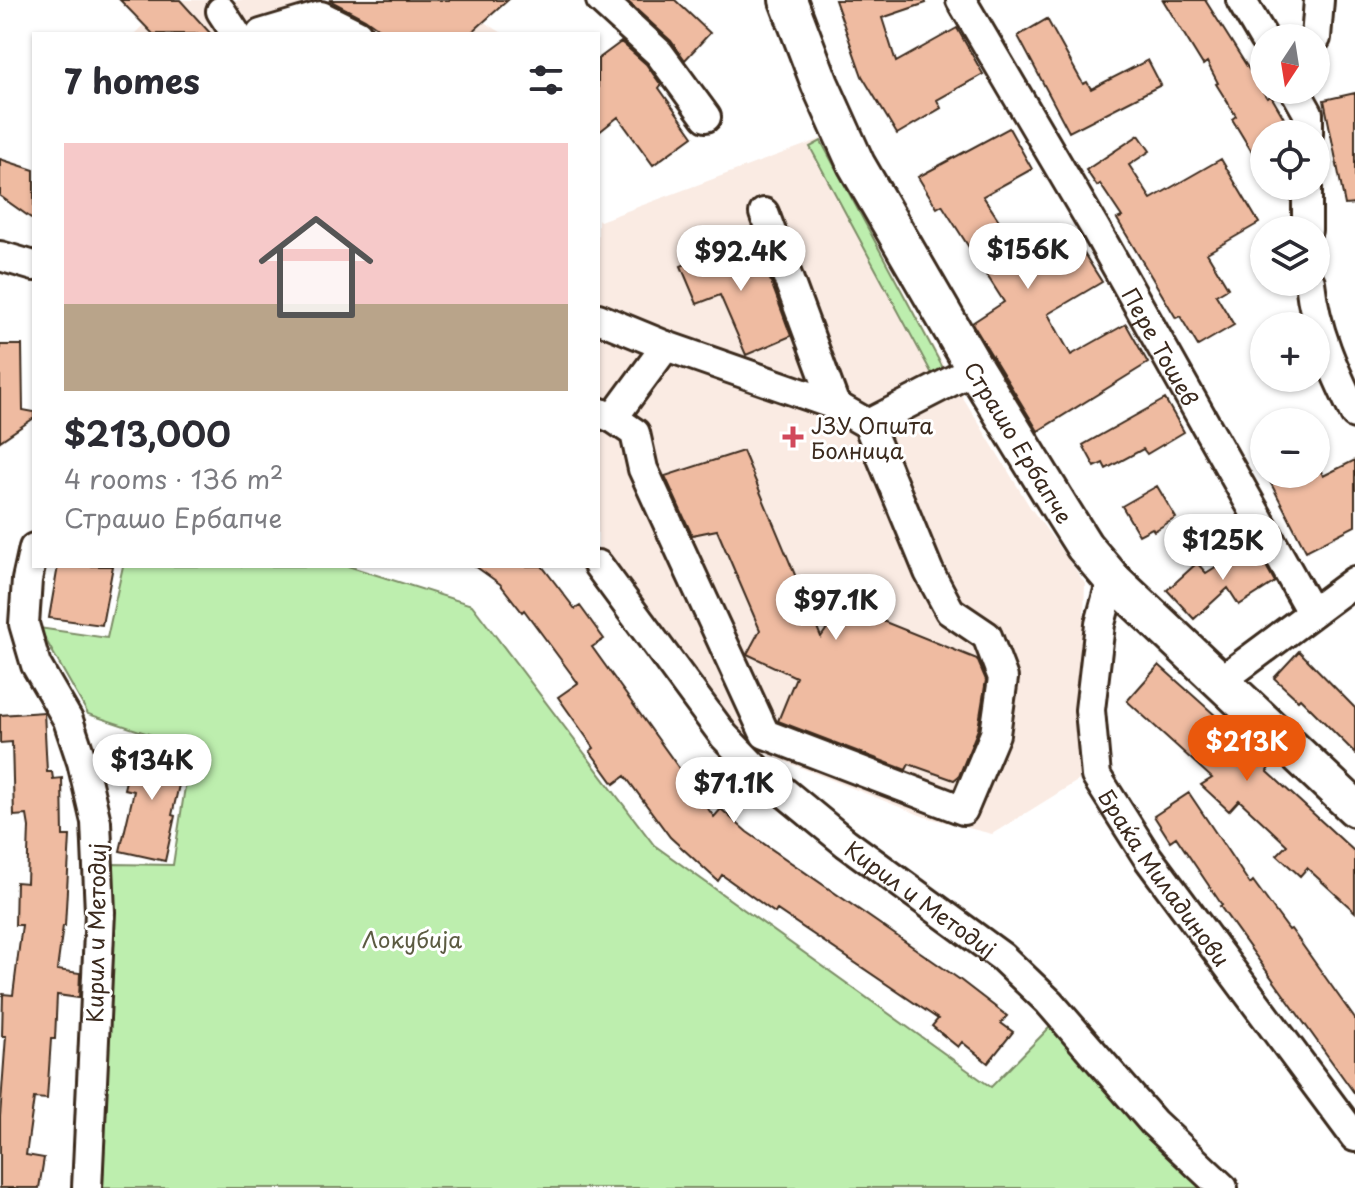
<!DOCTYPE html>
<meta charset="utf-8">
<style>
:root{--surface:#fff;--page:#f2f2f3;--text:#2b2b33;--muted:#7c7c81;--accent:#ea580c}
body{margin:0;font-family:"Playpen Sans",sans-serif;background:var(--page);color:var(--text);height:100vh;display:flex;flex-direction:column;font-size:30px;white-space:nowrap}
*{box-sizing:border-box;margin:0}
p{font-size:26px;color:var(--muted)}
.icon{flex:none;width:44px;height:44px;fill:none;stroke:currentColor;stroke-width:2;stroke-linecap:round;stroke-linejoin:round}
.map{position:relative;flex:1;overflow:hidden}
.sheet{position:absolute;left:32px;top:32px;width:568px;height:536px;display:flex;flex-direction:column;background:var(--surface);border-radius:0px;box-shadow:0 2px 6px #0004}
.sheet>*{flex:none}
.needle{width:52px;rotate:192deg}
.buttons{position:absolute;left:1250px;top:24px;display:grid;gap:16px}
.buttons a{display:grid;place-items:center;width:80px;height:80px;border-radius:50%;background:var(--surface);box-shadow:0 2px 6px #0004;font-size:40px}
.price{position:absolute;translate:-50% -68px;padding:0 18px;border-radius:28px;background:#fff;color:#222;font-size:26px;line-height:52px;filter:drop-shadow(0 2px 4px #0008)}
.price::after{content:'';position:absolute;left:50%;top:48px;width:24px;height:18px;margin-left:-12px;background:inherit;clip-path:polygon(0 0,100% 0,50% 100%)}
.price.active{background:var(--accent);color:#fff}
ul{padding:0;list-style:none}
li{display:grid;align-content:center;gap:16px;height:424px;padding:0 32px}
li span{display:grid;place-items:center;height:248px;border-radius:0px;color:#555}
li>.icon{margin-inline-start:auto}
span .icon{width:144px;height:144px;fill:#fffc;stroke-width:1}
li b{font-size:34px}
h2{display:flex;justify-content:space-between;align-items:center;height:96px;padding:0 32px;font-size:34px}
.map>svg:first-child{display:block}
</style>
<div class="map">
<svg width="1355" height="1188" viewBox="0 0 1355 1188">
<rect width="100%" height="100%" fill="#fff"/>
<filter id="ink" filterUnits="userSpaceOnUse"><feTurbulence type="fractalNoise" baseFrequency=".0125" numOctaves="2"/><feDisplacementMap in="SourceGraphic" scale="16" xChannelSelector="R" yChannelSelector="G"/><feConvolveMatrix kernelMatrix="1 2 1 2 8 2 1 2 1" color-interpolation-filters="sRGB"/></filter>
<g filter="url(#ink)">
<path fill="#faebe3" d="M169,0H448L504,34H134Z
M821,139L945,368L1030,507L1085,583L1079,780L992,834L925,817L751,748L598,554V219L600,221Z"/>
<path fill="#bdeeae" stroke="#7c8c66" stroke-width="2" d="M821,141L943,368L932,374L810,147Z
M123,566H348L472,605L654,845L991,1087L1050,1027L1224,1188H103L113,864L173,865L191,748L88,714L39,628L107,638Z"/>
<path fill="#efbba1" stroke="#3b2a1e" stroke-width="2" d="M120,0H180L211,34H153Z
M329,0H508L470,34H386L365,19Z
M626,0H675L710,33L685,60L671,41Z
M835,0H925L926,3L882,18L896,62L957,28L983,74L937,100L941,108L897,134L862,76Z
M1163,0H1205L1267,98L1271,96L1291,130V134H1264V172L1232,119L1236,116L1216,84L1218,83L1207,62L1203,65Z
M1047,19L1083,84L1087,82L1091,89L1148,60L1161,85L1069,132L1018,36Z
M621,42L646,64L661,85L659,88L693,136L653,165L618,117L598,133V59Z
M1355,93V204L1345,205L1324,100Z
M1009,128L1032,169L983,196L1032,271L1078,244L1102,282L1048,314L1071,355L1126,324L1148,363L1038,431L972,323L1004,302L942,205L937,208L918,177Z
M1139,135L1150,151L1129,165L1151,199L1221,159L1259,223L1207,253L1228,288L1216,295L1234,325L1198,346L1180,316L1176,318L1117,219L1122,217L1100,184L1097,186L1086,170Z
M0,159L34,170V220L0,196Z
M754,236L791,336L746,355L720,295L697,304L681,266Z
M0,345H22L23,410L34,412V418L0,441Z
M1165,399L1184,432L1147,454L1143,449L1106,469L1103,463L1095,467L1083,445Z
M743,451L821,637L843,605L977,659L986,680L978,729L959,776L954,780L909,764L906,770L778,721L796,677L747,654L760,630L717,530L692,535L665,476Z
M1355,460V526L1306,551L1266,474H1316L1321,471L1323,476Z
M1157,486L1176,518L1154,531L1152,528L1139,535L1122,506Z
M1253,543L1275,582L1239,605L1228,588L1194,619L1167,590L1197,563L1206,573Z
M58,566H113L102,625L49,618Z
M475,566H542L575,609L580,606L604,639L592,647L714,817L721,809L747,832L959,979L1007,1016L1001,1023L1013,1032L988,1063L962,1042L958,1047L932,1026L938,1019L777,910L775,913L722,875L718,881L670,837L625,776L614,784L590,751L594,748L558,697L578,683L524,610L522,612L500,584Z
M1299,651L1355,708V753L1300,698L1298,700L1274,678Z
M1159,665L1216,716L1214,718L1269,768L1267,771L1355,852V912L1307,868L1300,876L1277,855L1287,845L1239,800L1229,811L1201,785L1212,778L1127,701Z
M44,712L47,772H52L53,779L62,778L63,836H70L65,926H63L57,970L80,973L79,998L57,995L55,1039H51L47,1099L34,1098L26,1155L44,1158L39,1188H0V1117L6,1036H2L3,994L13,995L22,925H15L16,882L27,883L29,827L27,815L14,816L12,742L0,743V715Z
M154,748L186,755L172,815L175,816L165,861L120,851L134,791L124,789L133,751L152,755Z
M1189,793L1250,884L1253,881L1289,930L1291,929L1355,1019V1094L1220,906L1222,905L1176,837L1170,841L1154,816Z"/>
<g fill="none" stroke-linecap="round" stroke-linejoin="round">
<defs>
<g id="minor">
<path d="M601,0L659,53L706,117"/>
<path id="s1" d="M961,0L1095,228L1311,612"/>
<path d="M1241,0L1264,39"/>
<path d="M221,11L236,34"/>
<path d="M261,34L321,16L357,34"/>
<path d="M1316,38L1319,0"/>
<path d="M1295,90L1308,113V134"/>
<path d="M764,213L835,405"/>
<path d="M1307,230V186"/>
<path d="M0,256L34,266"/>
<path d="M1310,282C1315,330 1334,371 1355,414"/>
<path d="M598,318L666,346L835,405L868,424L929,572L950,611L987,636L1003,678L995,734L963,810L765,734L643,469L635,433L613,418"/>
<path d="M598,412L613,418L666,346"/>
<path d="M868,424L975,369"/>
<path d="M34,548L27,580L24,624L36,665L68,720L82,762L96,822L100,912L87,1188"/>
<path id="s2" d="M598,565L724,736L755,768L846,843L1002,957L1049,1002L1153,1122L1223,1188"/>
<path id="s3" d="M1112,579L1100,624L1090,710L1096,776L1148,858L1355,1137"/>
<path d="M1222,680L1355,581"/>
</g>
<g id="major">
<path id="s4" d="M788,0L820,84L856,164L975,369L1062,511L1084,546L1112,579L1355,808"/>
</g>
</defs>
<use href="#minor" stroke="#3b2a1e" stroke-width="34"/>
<use href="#major" stroke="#3b2a1e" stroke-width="42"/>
<use href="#minor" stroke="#fff" stroke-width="28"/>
<use href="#major" stroke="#fff" stroke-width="36"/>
</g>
</g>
<path fill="#d1495b" stroke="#fff" stroke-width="3" d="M789 425h8v8h8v8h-8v8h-8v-8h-8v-8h8z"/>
<g text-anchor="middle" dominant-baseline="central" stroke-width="6" stroke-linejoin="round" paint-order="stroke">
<g font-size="22" fill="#3b2a1e" stroke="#fff">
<text stroke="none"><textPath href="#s1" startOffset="400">Пере Тошев</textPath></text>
<text stroke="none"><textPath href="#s4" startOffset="500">Страшо Ербапче</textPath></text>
<text stroke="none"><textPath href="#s3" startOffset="322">Браќа Миладинови</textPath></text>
<text stroke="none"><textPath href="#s2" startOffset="468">Кирил и Методиј</textPath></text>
<text transform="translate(95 933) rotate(-89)">Кирил и Методиј</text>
</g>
<g font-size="22" fill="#3b2a1e" stroke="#fff" text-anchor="start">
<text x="811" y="424">ЈЗУ Општа<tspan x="811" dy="25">Болница</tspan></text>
</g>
<g font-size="22" fill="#5c5b42" stroke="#fff">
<text x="412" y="938">Локубија</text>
</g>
</g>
</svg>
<div class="buttons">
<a><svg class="needle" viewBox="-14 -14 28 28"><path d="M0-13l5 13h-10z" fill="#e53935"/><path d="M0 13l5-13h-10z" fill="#7c7c81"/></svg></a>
<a><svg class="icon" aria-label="locate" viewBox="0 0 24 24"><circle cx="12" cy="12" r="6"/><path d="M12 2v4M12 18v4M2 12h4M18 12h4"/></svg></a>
<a><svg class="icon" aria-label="layers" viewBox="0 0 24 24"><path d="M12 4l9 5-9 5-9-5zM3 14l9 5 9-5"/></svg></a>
<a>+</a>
<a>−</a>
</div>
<b class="price" style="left:1028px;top:291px">$156K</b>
<b class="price" style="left:741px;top:293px">$92.4K</b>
<b class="price" style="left:1223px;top:582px">$125K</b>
<b class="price" style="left:836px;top:642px">$97.1K</b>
<b class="price active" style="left:1247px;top:783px">$213K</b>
<b class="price" style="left:152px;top:802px">$134K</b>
<b class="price" style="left:734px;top:825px">$71.1K</b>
<section class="sheet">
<h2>7 homes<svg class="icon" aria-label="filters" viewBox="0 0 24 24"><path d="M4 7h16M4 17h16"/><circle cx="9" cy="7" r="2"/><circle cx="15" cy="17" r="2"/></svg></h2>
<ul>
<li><span style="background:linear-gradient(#f6c9c9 65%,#b9a48a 0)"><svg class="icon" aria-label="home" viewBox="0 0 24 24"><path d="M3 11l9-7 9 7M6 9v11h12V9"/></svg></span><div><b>$213,000</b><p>4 rooms · 136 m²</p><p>Страшо Ербапче</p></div></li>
</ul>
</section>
</div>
